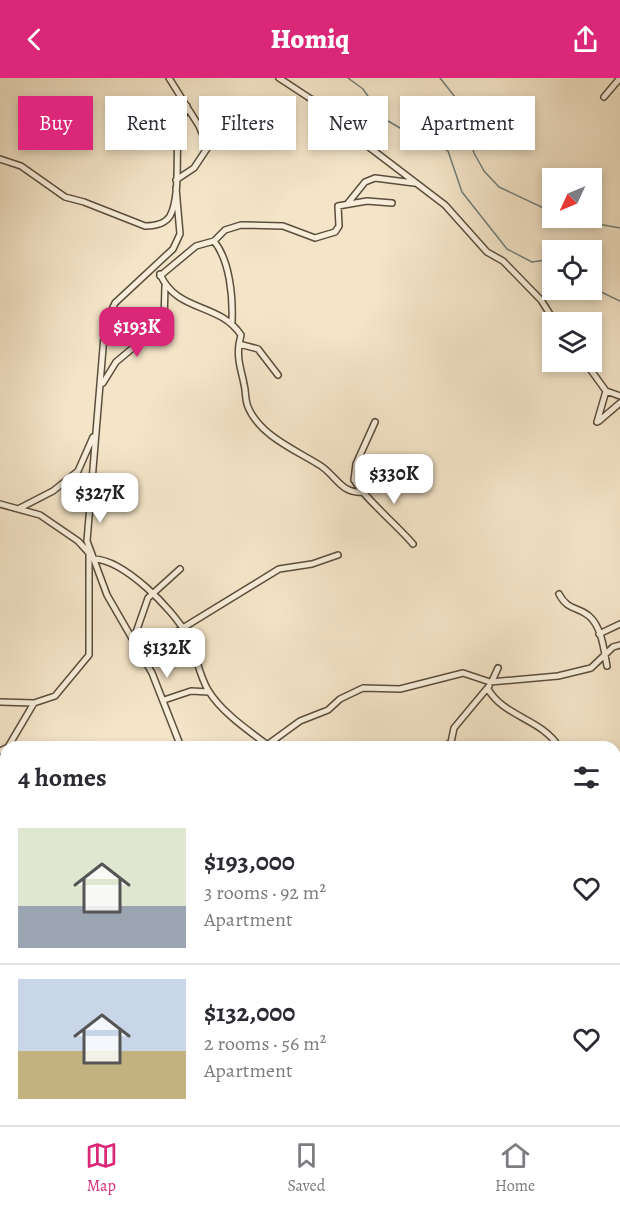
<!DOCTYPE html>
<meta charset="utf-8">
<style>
:root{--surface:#fff;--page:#f2f2f3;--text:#2b2b33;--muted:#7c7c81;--line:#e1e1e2;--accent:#db2777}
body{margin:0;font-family:Alegreya,serif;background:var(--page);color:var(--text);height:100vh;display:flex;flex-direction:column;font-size:22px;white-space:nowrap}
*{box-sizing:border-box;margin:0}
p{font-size:20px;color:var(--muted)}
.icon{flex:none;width:33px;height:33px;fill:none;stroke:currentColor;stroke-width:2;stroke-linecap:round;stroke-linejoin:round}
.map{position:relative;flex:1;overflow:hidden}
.side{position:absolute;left:0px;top:663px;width:621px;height:384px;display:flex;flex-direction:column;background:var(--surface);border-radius:18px 18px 0 0;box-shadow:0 3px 9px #0003}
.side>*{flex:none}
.top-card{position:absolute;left:18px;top:18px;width:585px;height:54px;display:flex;gap:12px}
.needle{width:39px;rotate:226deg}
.fabs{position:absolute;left:542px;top:90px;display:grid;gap:12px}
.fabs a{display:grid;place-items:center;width:60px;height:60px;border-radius:0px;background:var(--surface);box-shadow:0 3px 9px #0003;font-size:30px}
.price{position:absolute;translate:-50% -51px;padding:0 14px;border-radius:12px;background:#fff;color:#222;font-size:20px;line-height:39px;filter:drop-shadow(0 2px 3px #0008)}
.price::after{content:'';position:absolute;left:50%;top:36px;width:18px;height:14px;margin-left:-9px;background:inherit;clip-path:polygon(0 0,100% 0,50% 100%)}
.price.current{background:var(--accent);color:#fff}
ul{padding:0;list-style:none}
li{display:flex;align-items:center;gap:18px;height:150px;padding:0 18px}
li+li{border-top:2px solid var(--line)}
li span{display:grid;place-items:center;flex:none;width:168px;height:120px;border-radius:0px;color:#555}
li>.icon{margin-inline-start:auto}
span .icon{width:72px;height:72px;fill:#fffc;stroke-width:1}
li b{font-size:26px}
h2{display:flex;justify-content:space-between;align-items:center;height:72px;padding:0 18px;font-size:26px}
.tag{padding:0 21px;border-radius:0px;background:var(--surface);box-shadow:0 3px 9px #0003;font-size:21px;line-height:54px}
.tag.current{background:var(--accent);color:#fff}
header{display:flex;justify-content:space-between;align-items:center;height:78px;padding:0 18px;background:var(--accent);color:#fff;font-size:27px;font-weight:800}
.menu{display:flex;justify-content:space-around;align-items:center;height:84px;border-top:2px solid var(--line);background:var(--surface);font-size:16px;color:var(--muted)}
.menu a{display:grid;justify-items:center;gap:3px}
.menu .current{color:var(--accent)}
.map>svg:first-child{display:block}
</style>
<header><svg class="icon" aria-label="back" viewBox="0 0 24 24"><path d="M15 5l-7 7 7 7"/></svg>Homiq<svg class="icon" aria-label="share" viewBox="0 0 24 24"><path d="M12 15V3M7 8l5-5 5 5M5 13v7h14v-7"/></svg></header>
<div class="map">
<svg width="620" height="1047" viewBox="0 0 620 1047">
<rect width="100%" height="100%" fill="#f4e5c8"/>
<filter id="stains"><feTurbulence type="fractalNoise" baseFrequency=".00333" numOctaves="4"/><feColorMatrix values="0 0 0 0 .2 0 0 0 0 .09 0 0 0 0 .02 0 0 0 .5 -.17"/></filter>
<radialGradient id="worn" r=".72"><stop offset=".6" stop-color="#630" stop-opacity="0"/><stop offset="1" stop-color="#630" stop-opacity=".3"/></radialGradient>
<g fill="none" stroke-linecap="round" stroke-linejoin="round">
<path stroke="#6f7d78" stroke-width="1.5" d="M348,0L363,11L383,40L400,50L415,52L448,73L462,114L507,171L532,184L546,182L552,184
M440,0L459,24L474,75L484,93L499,109L552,134
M565,140L620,150
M591,209L620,223"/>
<defs>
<path id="minor" d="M169,0L199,48L208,69L194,90L176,102
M279,0L311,21L332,27L361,63L445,127L487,174L503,183L541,222L555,244
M604,19L620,0
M0,81L21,88L65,119L84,124L145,148C154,148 165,146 170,138C180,120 176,80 178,59C178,49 184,38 187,28
M176,110L180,156L173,171L115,225L105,246L87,463L107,517L152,595L181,669
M348,125L365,104L375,100L414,105
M214,163C230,183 233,219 232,244
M160,196C177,235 219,224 241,257L239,266L258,271L278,297
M160,198L196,168L214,163L225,152L241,147L283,148L315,160L335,154L339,148L338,128L367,123L392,125
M239,266C237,282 241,291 244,306C246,314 245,322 248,329C260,358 296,372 321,388C336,398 342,416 362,414
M585,284L606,313L620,318
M103,305L116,284L164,244L165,208
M599,343L620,325
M597,344L606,313
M354,401C358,414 401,451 413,466
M354,402L356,386L375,344
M0,426L40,437L78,463L89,475V577L55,618L34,625L8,669
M20,430L53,413L78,393L93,359
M94,481C124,482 173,531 187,557C196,574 198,595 208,612C221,634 249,653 269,668
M559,516C568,533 577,528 589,538C602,549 604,573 607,588
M599,556L620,546
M134,560L148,520L180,491
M142,575L279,491L312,486L338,477
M492,603L498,590
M488,611C504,639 542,641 559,669
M164,622L191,613L209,614
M0,624L34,625
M267,667L300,643L328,632L340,621L363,610L400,611L463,595L490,604L558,598L591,590L613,569L620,567
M442,669L450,665
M450,669L454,650L489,608
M0,673L6,670
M615,807L620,803
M0,895L6,896
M615,1040L620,1042
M344,1041H357
M468,1047L469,1041"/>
</defs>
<use href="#minor" stroke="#5b4e3d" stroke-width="8"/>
<use href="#minor" stroke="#f8eedb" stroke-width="5"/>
</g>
<rect width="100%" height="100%" filter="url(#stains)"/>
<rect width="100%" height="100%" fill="url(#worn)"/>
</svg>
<div class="fabs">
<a><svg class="needle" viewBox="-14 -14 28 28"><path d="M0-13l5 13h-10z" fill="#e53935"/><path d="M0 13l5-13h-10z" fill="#7c7c81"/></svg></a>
<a><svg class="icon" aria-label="locate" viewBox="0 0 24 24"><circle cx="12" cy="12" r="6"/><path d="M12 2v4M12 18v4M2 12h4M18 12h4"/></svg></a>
<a><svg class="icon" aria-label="layers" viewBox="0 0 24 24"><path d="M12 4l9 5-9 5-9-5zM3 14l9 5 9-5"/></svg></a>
</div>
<b class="price current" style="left:137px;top:280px">$193K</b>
<b class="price" style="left:394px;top:427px">$330K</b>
<b class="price" style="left:100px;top:446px">$327K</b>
<b class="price" style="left:167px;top:601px">$132K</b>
<div class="top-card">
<a class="tag current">Buy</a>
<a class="tag">Rent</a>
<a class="tag">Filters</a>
<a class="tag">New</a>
<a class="tag">Apartment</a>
</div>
<section class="side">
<h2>4 homes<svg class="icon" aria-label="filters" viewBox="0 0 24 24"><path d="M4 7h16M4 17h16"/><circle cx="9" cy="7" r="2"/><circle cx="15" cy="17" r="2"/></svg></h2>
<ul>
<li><span style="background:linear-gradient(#dfe7d0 65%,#9aa5b1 0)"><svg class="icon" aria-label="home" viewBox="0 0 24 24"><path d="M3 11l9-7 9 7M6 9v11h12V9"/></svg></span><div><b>$193,000</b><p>3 rooms · 92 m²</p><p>Apartment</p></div><svg class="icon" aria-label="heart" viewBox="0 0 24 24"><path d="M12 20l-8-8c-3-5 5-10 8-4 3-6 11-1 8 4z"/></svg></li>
<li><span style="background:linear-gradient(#c9d6e8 60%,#c2b280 0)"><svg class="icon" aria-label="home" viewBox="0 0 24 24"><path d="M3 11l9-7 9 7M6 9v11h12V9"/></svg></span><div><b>$132,000</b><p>2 rooms · 56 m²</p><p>Apartment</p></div><svg class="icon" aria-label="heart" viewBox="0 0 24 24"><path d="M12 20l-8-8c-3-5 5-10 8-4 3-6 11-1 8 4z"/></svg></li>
</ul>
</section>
</div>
<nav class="menu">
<a class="current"><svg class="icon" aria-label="map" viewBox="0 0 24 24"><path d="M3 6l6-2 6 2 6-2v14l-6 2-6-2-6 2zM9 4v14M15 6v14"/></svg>Map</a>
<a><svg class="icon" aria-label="saved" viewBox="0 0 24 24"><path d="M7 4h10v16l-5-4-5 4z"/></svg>Saved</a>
<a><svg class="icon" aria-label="home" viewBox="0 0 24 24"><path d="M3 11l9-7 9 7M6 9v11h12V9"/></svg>Home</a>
</nav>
